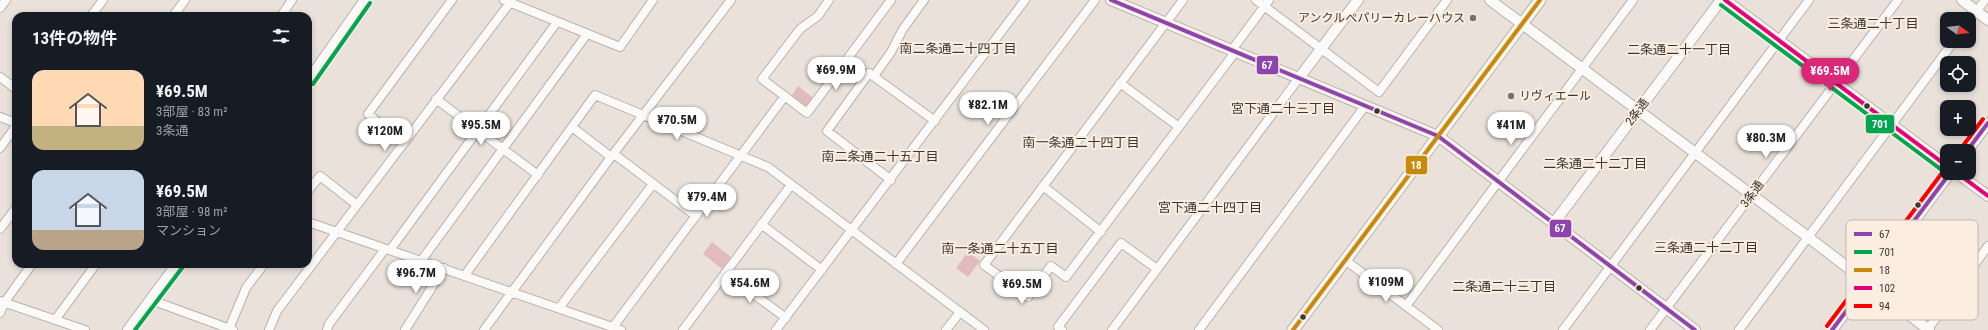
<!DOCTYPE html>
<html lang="ja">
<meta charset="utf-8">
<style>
:root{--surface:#171b24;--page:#20242c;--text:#f1f3f6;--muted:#9ea1a6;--accent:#db2777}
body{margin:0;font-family:"Roboto Condensed","Noto Sans JP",sans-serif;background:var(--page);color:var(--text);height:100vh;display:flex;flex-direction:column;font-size:15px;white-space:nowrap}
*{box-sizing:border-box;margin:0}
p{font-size:13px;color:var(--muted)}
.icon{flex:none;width:22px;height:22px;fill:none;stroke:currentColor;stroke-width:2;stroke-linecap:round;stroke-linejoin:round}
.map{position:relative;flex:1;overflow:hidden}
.drawer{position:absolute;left:12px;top:12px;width:300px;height:256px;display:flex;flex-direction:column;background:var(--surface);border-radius:12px;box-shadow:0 2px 6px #0003}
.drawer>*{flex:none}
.needle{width:26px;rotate:105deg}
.fabs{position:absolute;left:1940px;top:12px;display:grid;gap:8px}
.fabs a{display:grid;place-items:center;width:36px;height:36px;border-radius:8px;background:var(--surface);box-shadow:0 2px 6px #0003;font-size:20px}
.price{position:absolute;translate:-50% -34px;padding:0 9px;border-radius:14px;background:#fff;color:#222;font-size:13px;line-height:26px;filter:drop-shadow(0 1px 2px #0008)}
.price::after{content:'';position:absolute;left:50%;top:24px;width:12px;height:9px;margin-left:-6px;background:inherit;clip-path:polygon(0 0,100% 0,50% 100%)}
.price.current{background:var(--accent);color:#fff}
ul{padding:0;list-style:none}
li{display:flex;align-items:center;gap:12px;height:100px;padding:0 20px}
li span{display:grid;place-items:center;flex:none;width:112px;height:80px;border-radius:12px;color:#555}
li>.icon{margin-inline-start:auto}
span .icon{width:48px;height:48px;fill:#fffc;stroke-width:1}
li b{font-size:17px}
h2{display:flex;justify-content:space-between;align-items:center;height:48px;padding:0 20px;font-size:17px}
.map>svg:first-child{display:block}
</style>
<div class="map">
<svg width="1988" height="330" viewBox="0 0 1988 330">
<rect width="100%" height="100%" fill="#e9e1da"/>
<path fill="#e2bbbc" d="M798,86L813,98L807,105H801L791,97Z
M712,242L731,257L722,269L703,254Z
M968,252L980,261L968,277L956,268Z"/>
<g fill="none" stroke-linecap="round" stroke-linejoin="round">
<defs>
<path id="minor" d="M504,0L620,47L653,0
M829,0L818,16L800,29L762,79L807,113L891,0
M1183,0L984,265L1028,297L1051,266L1066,277L1236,51
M1256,0L1379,92L1447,0
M0,8L6,0
M91,16L103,0
M173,16L185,0
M281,16L292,0
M1969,21L1985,0
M1232,50L1269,0
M874,76L891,52L903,29L924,0
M0,77L16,89
M1120,83L1179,127
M436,99L538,175
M0,117L16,123
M572,127L611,157
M404,143L368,114L452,0
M0,148L16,126
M614,154L696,216
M891,180L827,131L869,73L935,121
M1043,186L1101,232
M308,191L320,176L357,205
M308,222L621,330
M761,224L822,270
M0,229L16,208
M390,250L557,22
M1345,260L1438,330
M421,261L587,34
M896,264L1095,0
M725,273L786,318
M465,275L595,95L768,167L984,330
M151,300L233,330
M0,301L85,330
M1406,306L1633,0
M559,308L653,184
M0,313L4,303L32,264
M55,320L96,264
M613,327L785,96
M229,329L246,288L264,264
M1928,329L1988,246
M269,330L277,311L512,0
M327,330L329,324L385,249
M405,330L444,268
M484,330L611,157L731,0
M683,330L791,185
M776,330L1025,0
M946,330L960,312
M1062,330L1058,327L1121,243L1157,269
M1112,330L1299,78
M1199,330L1365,106
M1563,330L1809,0
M1650,330L1898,0
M1739,330L1954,41"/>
<path id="tertiary" d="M1111,0L1438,136L1695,330
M1490,0L1808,237L1929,330
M1725,0L1947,166
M1962,0L1988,20
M1299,78L1358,0
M308,81L365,0
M1967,151L1988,123
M1957,173L1988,196
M1554,223L1721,0
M128,330L177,264
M1832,330L1950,173"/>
<path id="secondary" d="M1293,330L1540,0"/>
</defs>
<use href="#minor" stroke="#b8b2ac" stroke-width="10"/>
<use href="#tertiary" stroke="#b8b2ac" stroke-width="12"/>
<use href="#secondary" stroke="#b8b2ac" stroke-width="13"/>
<use href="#minor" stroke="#fcfaf9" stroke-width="8"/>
<use href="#tertiary" stroke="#fcfaf9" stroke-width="10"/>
<use href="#secondary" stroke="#fcfaf9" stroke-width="11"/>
<defs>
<path id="bus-1" d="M1111,0L1438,136L1695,330
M1967,151L1988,123
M1832,330L1950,173"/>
<path id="bus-2" d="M1721,5L1943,171
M313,84L370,3
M135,330L182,268"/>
<path id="bus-3" d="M1293,330L1540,0"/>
<path id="bus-4" d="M1725,0L1947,166
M1957,173L1988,196"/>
<path id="bus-5" d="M1962,147L1983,119
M1827,326L1945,169"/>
</defs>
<use href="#bus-1" stroke="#fcede1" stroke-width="7"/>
<use href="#bus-2" stroke="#fcede1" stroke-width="7"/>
<use href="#bus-3" stroke="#fcede1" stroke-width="7"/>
<use href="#bus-4" stroke="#fcede1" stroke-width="7"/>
<use href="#bus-5" stroke="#fcede1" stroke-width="7"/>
<use href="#bus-1" stroke="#8e44ad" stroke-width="4"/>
<use href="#bus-2" stroke="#00a651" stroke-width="4"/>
<use href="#bus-3" stroke="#c88a0d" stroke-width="4"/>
<use href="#bus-4" stroke="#e5007d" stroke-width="4"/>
<use href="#bus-5" stroke="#f00" stroke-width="4"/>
</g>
<g fill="#79726d" stroke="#fcede1" stroke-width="1.5">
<circle cx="1473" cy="18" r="4"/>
<circle cx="1511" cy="96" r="4"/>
</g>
<g fill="#3d3733" stroke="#fcede1" stroke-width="1.5">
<circle cx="1867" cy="106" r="3.5"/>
<circle cx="1377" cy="111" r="3.5"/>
<circle cx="1918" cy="205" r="3.5"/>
<circle cx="1639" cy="288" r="3.5"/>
<circle cx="1303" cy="317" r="3.5"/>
</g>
<g text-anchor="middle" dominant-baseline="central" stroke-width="4" stroke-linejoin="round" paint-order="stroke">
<g font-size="12" fill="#3d3733" stroke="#fcede1" text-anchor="end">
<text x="1465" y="18">アンクルぺパリーカレーハウス</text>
<text x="1519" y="96" text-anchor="start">リヴィエール</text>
</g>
<g font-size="12" fill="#3d3733" stroke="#fcede1">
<text transform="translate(1637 112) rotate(-53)">2条通</text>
<text transform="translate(1752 194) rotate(-53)">3条通</text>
</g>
<g font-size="13" fill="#3d3733" stroke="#fcede1">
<text x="1873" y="23">三条通二十丁目</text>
<text x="958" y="48">南二条通二十四丁目</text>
<text x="1679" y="49">二条通二十一丁目</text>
<text x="1283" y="108">宮下通二十三丁目</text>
<text x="1081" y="142">南一条通二十四丁目</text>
<text x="880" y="156">南二条通二十五丁目</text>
<text x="1595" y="163">二条通二十二丁目</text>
<text x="1210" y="207">宮下通二十四丁目</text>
<text x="1706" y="247">三条通二十二丁目</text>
<text x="1000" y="248">南一条通二十五丁目</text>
<text x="1504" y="286">二条通二十三丁目</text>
</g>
</g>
<rect x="1846" y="220" width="132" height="100" rx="6" fill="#fcede1" stroke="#c3b6ad" stroke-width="1"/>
<rect x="1854" y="232" width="18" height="4" fill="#8e44ad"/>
<rect x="1854" y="250" width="18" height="4" fill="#00a651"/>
<rect x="1854" y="268" width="18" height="4" fill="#c88a0d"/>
<rect x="1854" y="286" width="18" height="4" fill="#e5007d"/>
<rect x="1854" y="304" width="18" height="4" fill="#f00"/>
<g font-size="11" fill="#3d3733">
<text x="1879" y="238">67</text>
<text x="1879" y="256">701</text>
<text x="1879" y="274">18</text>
<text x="1879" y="292">102</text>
<text x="1879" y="310">94</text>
</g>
<g stroke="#fcede1" stroke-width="1.5">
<rect x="1256" y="55" width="23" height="20" rx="4" fill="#8e44ad"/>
<rect x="1865" y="114" width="30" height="20" rx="4" fill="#00a651"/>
<rect x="1405" y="155" width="23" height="20" rx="4" fill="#c88a0d"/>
<rect x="1549" y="219" width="23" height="19" rx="4" fill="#8e44ad"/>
</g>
<g font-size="11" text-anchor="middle" font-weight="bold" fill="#fff">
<text x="1267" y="69">67</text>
<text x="1880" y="128">701</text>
<text x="1416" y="169">18</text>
<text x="1560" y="232">67</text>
</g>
</svg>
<div class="fabs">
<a><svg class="needle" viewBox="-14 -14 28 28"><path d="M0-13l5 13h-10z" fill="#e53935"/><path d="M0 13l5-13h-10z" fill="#9ea1a6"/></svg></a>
<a><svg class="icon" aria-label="locate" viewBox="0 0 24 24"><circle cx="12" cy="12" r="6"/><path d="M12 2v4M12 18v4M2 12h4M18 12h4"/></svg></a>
<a>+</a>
<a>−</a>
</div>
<b class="price" style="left:836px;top:91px">¥69.9M</b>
<b class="price current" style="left:1830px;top:92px">¥69.5M</b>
<b class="price" style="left:988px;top:126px">¥82.1M</b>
<b class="price" style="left:677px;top:141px">¥70.5M</b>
<b class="price" style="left:481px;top:146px">¥95.5M</b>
<b class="price" style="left:1511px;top:146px">¥41M</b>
<b class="price" style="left:385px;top:152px">¥120M</b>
<b class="price" style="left:1766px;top:159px">¥80.3M</b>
<b class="price" style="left:707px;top:218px">¥79.4M</b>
<b class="price" style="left:416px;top:294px">¥96.7M</b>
<b class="price" style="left:1386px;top:303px">¥109M</b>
<b class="price" style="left:750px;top:304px">¥54.6M</b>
<b class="price" style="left:1022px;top:305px">¥69.5M</b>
<section class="drawer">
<h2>13件の物件<svg class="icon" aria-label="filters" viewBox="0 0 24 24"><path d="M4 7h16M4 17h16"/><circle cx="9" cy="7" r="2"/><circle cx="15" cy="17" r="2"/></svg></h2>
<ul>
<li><span style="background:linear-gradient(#ffd9b3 70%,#c2b280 0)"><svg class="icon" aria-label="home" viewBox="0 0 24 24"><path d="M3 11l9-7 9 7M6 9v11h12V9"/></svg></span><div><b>¥69.5M</b><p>3部屋 · 83 m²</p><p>3条通</p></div></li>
<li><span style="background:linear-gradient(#c9d6e8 75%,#b9a48a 0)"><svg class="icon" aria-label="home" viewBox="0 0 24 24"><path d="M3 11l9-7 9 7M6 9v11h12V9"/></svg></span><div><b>¥69.5M</b><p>3部屋 · 98 m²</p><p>マンション</p></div></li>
</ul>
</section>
</div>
